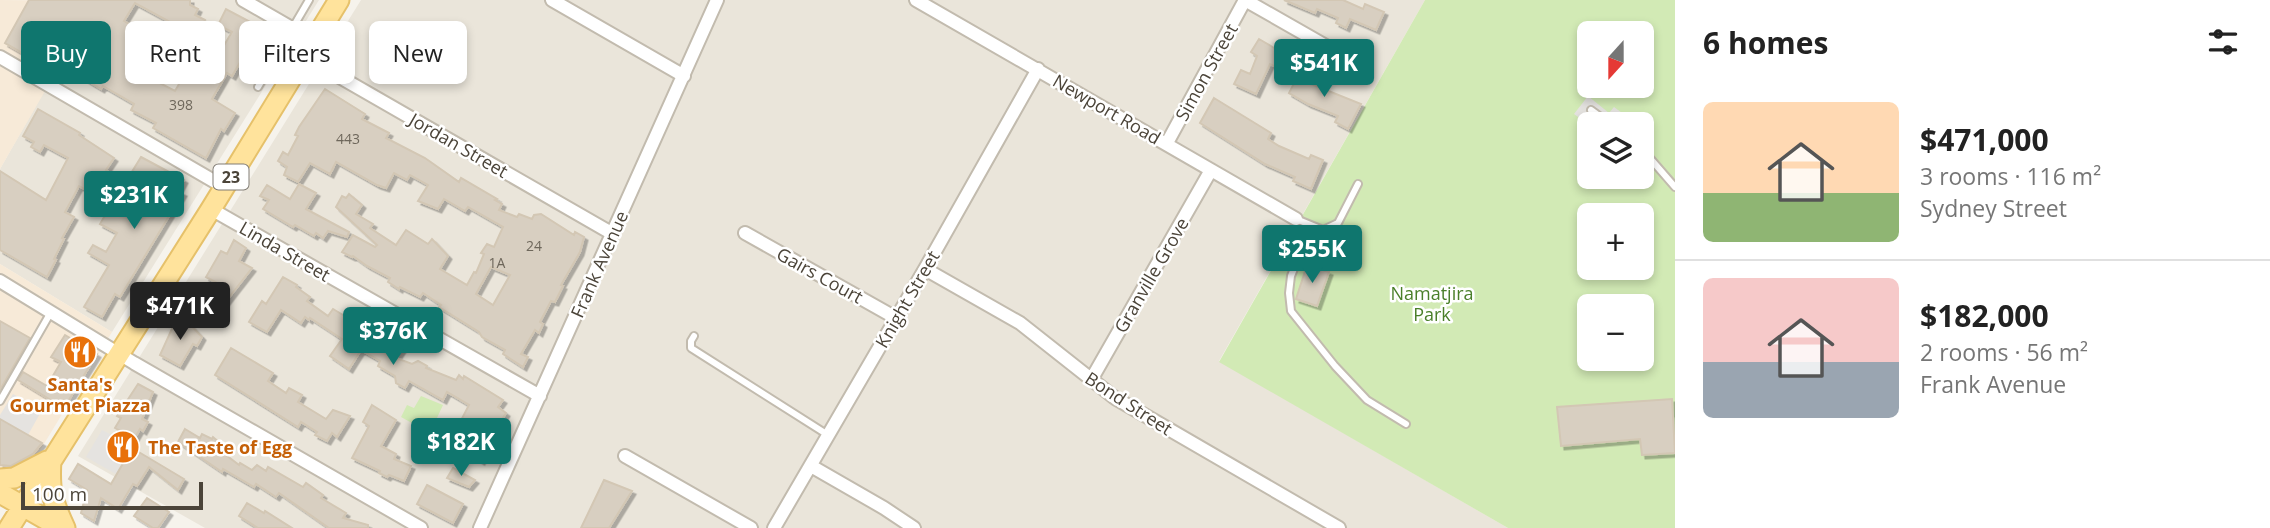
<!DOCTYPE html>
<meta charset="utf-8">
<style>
:root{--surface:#fff;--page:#f2f2f2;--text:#222;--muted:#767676;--line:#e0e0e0;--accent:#0f766e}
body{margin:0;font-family:"Open Sans",sans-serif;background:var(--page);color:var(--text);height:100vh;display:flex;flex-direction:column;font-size:26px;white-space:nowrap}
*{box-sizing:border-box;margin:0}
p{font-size:23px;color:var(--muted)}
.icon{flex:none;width:38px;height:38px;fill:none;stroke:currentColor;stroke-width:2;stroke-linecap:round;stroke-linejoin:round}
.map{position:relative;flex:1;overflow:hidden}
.panel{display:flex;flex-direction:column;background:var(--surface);width:595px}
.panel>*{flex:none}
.banner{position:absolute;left:21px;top:21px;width:665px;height:63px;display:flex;gap:14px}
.needle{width:46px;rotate:201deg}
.tools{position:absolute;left:1577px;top:21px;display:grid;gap:14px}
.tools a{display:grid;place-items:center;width:77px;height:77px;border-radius:10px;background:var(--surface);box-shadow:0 4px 10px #0003;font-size:35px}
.scale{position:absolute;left:21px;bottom:18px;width:182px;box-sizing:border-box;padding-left:7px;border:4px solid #4b4439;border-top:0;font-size:19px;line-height:24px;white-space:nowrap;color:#4b4439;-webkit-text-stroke:5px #fff;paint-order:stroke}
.price{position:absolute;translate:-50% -60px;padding:0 16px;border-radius:7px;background:var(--accent);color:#fff;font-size:23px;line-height:46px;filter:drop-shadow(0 2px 4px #0008)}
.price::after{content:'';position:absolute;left:50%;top:42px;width:21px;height:16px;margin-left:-10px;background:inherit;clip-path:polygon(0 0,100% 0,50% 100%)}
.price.on{background:#222;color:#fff}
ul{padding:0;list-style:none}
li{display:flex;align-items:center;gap:21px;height:175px;padding:0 28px}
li+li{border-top:2px solid var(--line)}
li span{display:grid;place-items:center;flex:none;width:196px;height:140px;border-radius:10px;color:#555}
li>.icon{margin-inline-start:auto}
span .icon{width:84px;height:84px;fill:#fffc;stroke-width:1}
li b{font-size:30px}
h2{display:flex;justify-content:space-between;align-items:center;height:84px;padding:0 28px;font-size:30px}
.pill{padding:0 24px;border-radius:10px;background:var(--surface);box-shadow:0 4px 10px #0003;font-size:24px;line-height:63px}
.pill.on{background:var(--accent);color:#fff}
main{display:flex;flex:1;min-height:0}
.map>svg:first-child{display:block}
</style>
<main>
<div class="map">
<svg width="1675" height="528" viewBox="0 0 1675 528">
<defs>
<filter id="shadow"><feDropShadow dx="3.5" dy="3.5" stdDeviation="0" flood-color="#0004"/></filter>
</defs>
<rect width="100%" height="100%" fill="#f6f3ec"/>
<path fill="#eae5da" d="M96,0H319L112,332L0,264V169Z
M361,0H1425L1219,361L1508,528H205L78,456Z"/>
<path fill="#f7ead8" d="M0,0L97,1L0,169Z
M0,264L112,332L36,457L11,470L0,468Z"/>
<path fill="#d2eab5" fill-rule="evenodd" d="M1425,0H1675V528H1508L1219,362ZM1589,33H1642V86H1589ZM1589,124H1642V177H1589ZM1589,215H1642V268H1589ZM1589,306H1642V359H1589Z
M421,396L443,405L430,433L401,417L407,405L414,408Z"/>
<path fill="#e5e3e0" d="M1588,96L1609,113L1614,107L1637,124L1589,125L1574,114Z
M13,394L42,410L28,435L0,419V415Z
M102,430L132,445L116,474L86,457Z"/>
<path fill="#d8cfc1" stroke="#d3c7b4" stroke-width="2" fill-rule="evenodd" filter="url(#shadow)" d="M29,0H190V5L198,9L195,15L205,20L196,36L135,3L124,21L167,46L158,61L152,57L142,74L175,91L193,60L210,69L232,32L218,25L226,9L254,24L252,28L261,32L252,49L249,47L232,76L227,73L212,99L235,113L224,131L221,129L206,158L153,128L156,123L131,110L134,104L103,86L101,89L53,60L49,68L5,43Z
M1284,0H1343L1363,9L1365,4L1384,12L1376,30L1350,19L1346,28L1336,23L1338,18L1317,9L1315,13Z
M1259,39L1286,55L1278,68L1270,64L1256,94L1234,84L1241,70L1250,74L1257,56L1251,52Z
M1303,66L1316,73L1311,84L1361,104L1348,129L1335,122L1338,116L1308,104L1289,93Z
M325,89L365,114L362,119L389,133L386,138L425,158L459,182L461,178L497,199L495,200L502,204L499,210L517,217L519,214L532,219L534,215L541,214L574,235L575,232L584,237L580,252L561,285L563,286L555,302L551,301L540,322L543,324L539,333L535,330L521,354L528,357L523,367L503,354L505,350L482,337L479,332L439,307L441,305L423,293L420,297L400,287L399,289L388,282L390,278L367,266L353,256L352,257L342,252L353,235L375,247L377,245L336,207L342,196L346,198L349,194L362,205L356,214L373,224L370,228L396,245L406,230L428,244L432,239L448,256L440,269L467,285L474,272L476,273L484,254L481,253L487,244L494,247L503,227L468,207L465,211L444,199L438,209L418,201L428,185L410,175L407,180L394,173L386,188L377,185L336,162L330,174L310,163L298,182L284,175L287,167L278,161L283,152L288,155L298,136L295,135L299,127ZM491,267L510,275L493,305L476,294Z
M1214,98L1271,133L1268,139L1279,146L1309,159L1311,155L1323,160L1311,189L1293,181L1295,177L1265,164L1200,123Z
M38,109L80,133L79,135L114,158L106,170L117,177L111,186L100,180L92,193L79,186L65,212L74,217L62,238L64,239L54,259L56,260L47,277L0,250V171L46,200L68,158L44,145L40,152L31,147L34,142L23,136Z
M141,157L184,180L178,191L183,193L120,297L115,294L102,317L84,307L109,265L88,253L93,245L106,252L117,233L100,224L111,205L129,215L139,200L129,194L138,180L130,175Z
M299,184L316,193L306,209L349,232L347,237L328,231L323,238L316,233L314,236L295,225L293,227L263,209L269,200L260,196L267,185L290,199Z
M234,240L246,248L239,261L252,268L210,322L189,308L195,296L209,302L219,284L206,277L221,251L227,254Z
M1307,265L1329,272L1317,306L1296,299Z
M283,277L297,285L296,287L310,297L307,301L328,316L333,309L373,333L371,335L389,347L392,343L402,349L396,358L412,364L418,361L427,366L426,368L456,380L459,375L463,379L464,376L503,400L498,407L506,413L483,450L486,452L481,461L467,452L462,460L442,448L451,432L454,434L469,405L447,392L443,400L409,381L405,388L396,383L395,376L378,366L380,361L361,350L349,369L330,356L342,339L310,318L309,320L305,317L301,323L281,310L267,332L249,322L262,301L266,304Z
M183,317L202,337L197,346L193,344L180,366L160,355L175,322L179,324Z
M0,321L30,338L0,390Z
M65,335L97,354L64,408L18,380L23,372L47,386L61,362L51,357Z
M231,348L273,373L268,381L286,393L289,388L302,395L298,402L326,419L333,410L350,416L337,437L332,433L327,441L315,435L317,432L301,422L298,427L215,375Z
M138,384L153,392L142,419L148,422L143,431L140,429L133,441L123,436L124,433L115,428L121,418L117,416Z
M1672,399L1675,453L1642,455L1640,439L1561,446L1557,407Z
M372,405L396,420L381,446L396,454L394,459L411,466L404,481L389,475L387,477L379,473L380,471L352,458L369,426L363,422Z
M0,419L42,443L33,454L11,466L0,465Z
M185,429L200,438L202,434L212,439L213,437L221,444L218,449L239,465L240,463L252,470L257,465L266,471L268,467L303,487L306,483L323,495L321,498L346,513L343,518L368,525V528H329L279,493L276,497L256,484L254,487L223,469L222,472L178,442Z
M132,448L184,479L178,490L149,467L137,486L133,484L118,509L101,498L94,521L81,513L87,490L69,479L78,464L111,484Z
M453,468L475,480L469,487L447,478Z
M604,480L632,491L609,528H581Z
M427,485L463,504L453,523L417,504Z
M147,498L169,512L158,528H153L134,516Z
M247,503L264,513L265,511L292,528H258L239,516Z"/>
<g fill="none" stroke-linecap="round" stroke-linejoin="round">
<defs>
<path id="lane" d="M258,87L309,0
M1591,110L1610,124
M1642,149L1675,187
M1296,219L1323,230L1338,223L1358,184
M1311,227L1291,276L1289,293L1291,311L1335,366L1367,400L1406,424
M694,336L691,341V348L828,435
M0,401L51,312"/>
<path id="street" d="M243,0L314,41
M552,0L684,76
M916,0L1296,219
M1245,0L1352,61
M0,57L224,187
M305,57L613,234
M1167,143L1245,0
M211,209L540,396
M745,233L896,318
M925,269L1020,323L1115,398L1339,528
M0,281L134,363L421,528
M1091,380L1211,170
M625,456L751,528
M811,466L884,508L914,528
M480,528L717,0
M774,528L925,269L1038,69"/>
<path id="primary" d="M51,460C49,491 52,500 65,528
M0,479L14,478L47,461
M0,493L61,528
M9,528L211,209L339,0"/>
</defs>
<use href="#lane" stroke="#c2bbae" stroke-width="10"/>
<use href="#street" stroke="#c2bbae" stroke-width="16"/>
<use href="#primary" stroke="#e6c16a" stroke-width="23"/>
<use href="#lane" stroke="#fff" stroke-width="6"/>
<use href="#street" stroke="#fff" stroke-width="12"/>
<use href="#primary" stroke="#ffe39c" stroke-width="19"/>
</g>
<defs>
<symbol id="restaurant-disc" viewBox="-11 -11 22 22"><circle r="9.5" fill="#e8710a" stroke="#fff"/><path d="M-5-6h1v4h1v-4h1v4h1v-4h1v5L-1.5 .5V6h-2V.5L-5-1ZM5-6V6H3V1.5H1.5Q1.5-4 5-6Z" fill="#fff"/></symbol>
</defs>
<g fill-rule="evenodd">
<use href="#restaurant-disc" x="61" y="333" width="38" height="38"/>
<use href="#restaurant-disc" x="104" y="428" width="38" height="38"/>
</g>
<g text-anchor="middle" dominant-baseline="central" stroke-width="5" stroke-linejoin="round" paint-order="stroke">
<g font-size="14" fill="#6e675b">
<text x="181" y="104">398</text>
<text x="348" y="138">443</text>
<text x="534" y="245">24</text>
<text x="497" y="262">1A</text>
</g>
<rect fill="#fff" stroke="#817c74" stroke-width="2" x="213.5" y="164.5" width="35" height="25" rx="5"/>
<g font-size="16" font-weight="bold" fill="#4b4439">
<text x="231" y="177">23</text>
</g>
<g font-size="18" fill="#4b4439" stroke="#fff">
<text transform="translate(1206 72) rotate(-61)">Simon Street</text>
<text transform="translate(1107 109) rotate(30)">Newport Road</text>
<text transform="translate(459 145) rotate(30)">Jordan Street</text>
<text transform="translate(285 251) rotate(30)">Linda Street</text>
<text transform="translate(599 264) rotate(-66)">Frank Avenue</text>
<text transform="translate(820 275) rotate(29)">Gairs Court</text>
<text transform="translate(1151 275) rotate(-60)">Granville Grove</text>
<text transform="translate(907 299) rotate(-60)">Knight Street</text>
<text transform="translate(1129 403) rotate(33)">Bond Street</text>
</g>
<g font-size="18" fill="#4a7f2a" stroke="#fff">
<text x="1432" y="293">Namatjira<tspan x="1432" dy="21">Park</tspan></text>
</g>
<g font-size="18" font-weight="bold" fill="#c56008" stroke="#fff">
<text x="80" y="384">Santa's<tspan x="80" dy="21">Gourmet Piazza</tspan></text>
<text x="148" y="447" text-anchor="start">The Taste of Egg</text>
</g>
</g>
</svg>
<div class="tools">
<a><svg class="needle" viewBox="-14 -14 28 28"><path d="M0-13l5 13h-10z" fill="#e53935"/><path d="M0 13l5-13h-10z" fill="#767676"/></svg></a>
<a><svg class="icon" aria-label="layers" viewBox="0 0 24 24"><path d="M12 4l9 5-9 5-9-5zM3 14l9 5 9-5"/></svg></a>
<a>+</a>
<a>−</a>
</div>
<div class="scale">100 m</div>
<b class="price" style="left:1324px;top:99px">$541K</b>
<b class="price" style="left:134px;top:231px">$231K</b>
<b class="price" style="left:1312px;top:285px">$255K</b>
<b class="price on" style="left:180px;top:342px">$471K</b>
<b class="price" style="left:393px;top:367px">$376K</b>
<b class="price" style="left:461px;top:478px">$182K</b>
<div class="banner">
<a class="pill on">Buy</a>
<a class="pill">Rent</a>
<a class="pill">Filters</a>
<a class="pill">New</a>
</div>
</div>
<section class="panel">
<h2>6 homes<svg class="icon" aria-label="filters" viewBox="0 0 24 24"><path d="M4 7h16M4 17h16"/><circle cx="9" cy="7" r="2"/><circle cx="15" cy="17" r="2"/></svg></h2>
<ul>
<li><span style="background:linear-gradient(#ffd9b3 65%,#8fb573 0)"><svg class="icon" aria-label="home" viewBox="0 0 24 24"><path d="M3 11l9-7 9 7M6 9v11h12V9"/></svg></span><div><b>$471,000</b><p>3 rooms · 116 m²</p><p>Sydney Street</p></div></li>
<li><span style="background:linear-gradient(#f6c9c9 60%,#9aa5b1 0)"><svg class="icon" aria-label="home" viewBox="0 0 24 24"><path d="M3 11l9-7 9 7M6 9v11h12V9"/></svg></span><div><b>$182,000</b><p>2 rooms · 56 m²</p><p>Frank Avenue</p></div></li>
</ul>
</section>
</main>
